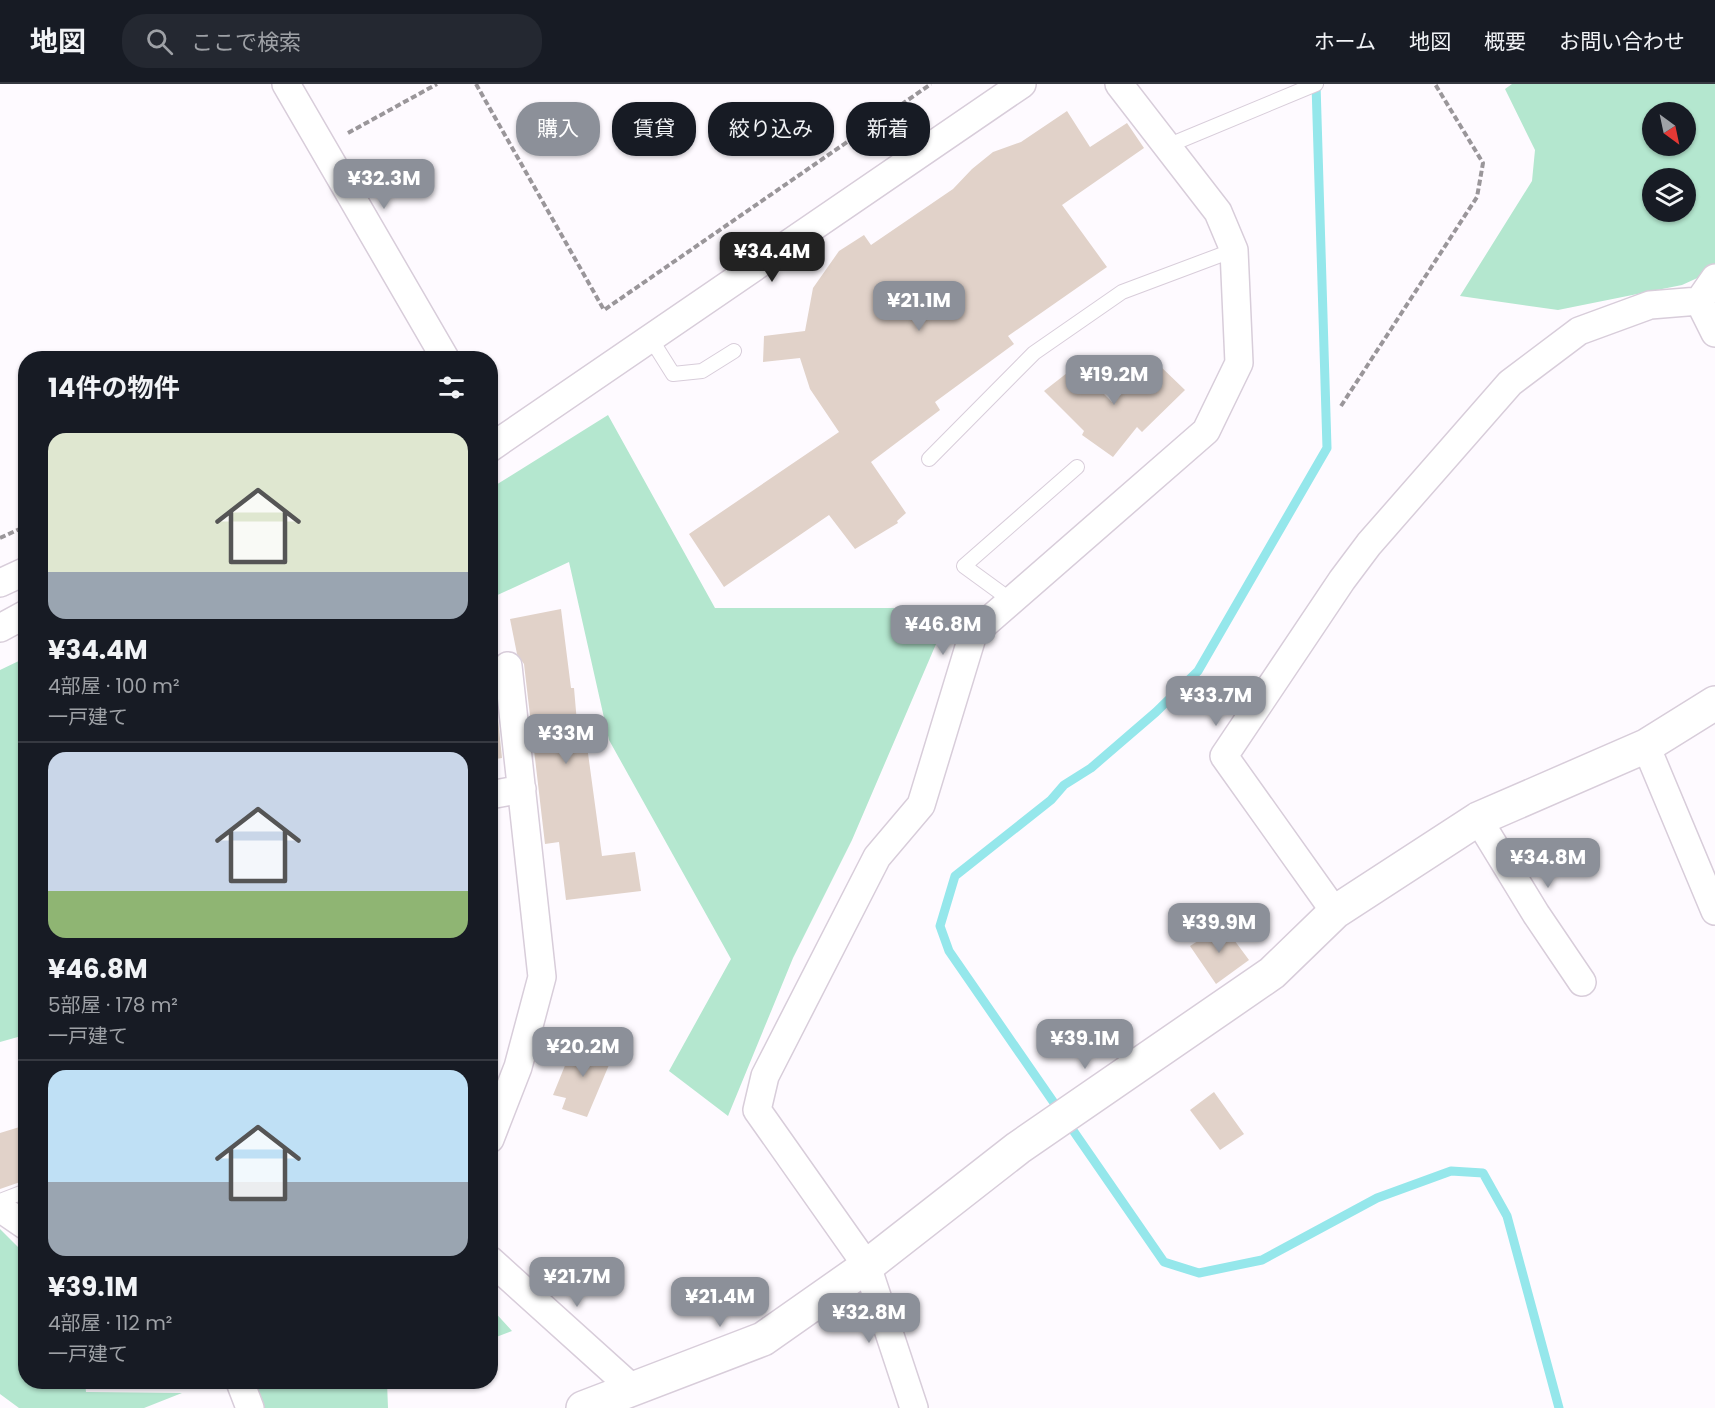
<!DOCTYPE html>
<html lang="ja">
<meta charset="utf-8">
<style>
:root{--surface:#171b24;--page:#242831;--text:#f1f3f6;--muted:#9ea1a6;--line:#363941;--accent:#8c9099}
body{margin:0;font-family:Poppins,"Noto Sans JP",sans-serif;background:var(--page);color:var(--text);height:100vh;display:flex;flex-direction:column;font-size:22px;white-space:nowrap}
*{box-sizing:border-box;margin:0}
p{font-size:20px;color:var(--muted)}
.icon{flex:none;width:33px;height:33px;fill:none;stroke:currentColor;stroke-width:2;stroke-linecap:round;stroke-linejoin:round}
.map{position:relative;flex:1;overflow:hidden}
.details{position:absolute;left:18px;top:267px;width:480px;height:1038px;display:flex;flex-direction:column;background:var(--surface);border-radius:24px;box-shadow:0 2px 4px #0004}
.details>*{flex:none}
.guide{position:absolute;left:516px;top:18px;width:570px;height:54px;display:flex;gap:12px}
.needle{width:39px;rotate:147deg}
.buttons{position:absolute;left:1642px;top:18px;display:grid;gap:12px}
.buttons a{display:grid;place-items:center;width:54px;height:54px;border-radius:50%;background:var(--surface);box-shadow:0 2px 4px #0004;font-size:30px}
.price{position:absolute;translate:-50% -51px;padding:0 14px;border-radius:12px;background:var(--accent);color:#fff;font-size:20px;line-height:39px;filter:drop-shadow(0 2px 3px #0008)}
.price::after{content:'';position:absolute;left:50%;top:36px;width:18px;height:14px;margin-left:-9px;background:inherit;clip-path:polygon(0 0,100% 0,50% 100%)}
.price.on{background:#222;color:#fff}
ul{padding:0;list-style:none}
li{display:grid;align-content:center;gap:12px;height:318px;padding:0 30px}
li+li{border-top:2px solid var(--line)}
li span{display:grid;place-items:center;height:186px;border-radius:18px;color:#555}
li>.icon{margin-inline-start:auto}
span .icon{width:108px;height:108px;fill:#fffc;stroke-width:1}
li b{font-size:26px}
h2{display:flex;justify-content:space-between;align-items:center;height:72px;padding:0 30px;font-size:26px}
.chip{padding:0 21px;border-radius:24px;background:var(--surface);box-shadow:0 2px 4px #0004;font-size:21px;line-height:54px}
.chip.on{background:var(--accent);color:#fff}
header{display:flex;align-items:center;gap:36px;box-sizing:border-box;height:84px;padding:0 30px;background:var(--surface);border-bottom:2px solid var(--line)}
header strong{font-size:28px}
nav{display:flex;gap:33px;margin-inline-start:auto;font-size:21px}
.search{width:420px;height:54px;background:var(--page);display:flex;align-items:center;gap:15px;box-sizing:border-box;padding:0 21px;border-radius:24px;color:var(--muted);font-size:22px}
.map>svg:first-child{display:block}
</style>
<header>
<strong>地図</strong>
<div class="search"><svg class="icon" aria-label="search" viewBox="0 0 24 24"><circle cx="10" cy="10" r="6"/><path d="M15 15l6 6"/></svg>ここで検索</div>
<nav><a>ホーム</a><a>地図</a><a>概要</a><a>お問い合わせ</a></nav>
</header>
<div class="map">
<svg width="1715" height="1324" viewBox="0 0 1715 1324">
<rect width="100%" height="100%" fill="#fefaff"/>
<path fill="#b4e7cf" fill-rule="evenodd" d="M1512,0H1715V186L1682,201L1558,226L1460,212L1532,97L1535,66L1505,5ZM1653,28H1686V62H1653ZM1653,94H1686V128H1653Z
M608,331L715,524H894L936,560L852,756L793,874L728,1032L669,987L731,875L609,656L569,478L491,514V404Z
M25,574V951L0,958V586Z
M0,1145L25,1170L26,1298H85L86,1308L182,1309L144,1324H19L0,1310Z
M491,1224L512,1247L491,1255Z
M252,1298H387L388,1324H265Z"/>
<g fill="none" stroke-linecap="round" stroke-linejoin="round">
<path stroke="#95e7eb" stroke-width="9" d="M1316,0L1327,364L1198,587L1156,628L1091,684L1064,701L1051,716L955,792L940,842L949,867L1164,1178L1199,1189L1262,1176L1377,1114L1451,1087L1483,1089L1507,1132L1559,1324"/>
</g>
<path fill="#e1d2c9" d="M1067,27L1090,63L1127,39L1144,64L1062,121L1107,183L1008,252L1014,260L935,318L940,326L871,378L906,429L897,437L898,439L855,465L829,431L724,503L689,450L839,348L810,305L800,274L763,278L764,252L805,247L813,204L839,167L864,151L871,161L953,105L972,85L993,68L1021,58Z
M1158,280L1185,306L1142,348L1137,343L1113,373L1082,351L1084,347L1044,307L1076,282L1112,318Z
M561,525L571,604H574L579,662H587L602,772L635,768L641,807L566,816L559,758L545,760L524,580L517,570L510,535Z
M493,587L502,674L490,676V588Z
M1223,841L1249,876L1216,900L1190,862Z
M575,957L614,969L587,1033L562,1025L566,1014L553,1011Z
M1214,1008L1244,1050L1220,1066L1190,1026Z
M26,1041V1096L0,1105V1049Z"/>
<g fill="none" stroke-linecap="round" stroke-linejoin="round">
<defs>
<path id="service" d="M1167,62L1316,0
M651,255L673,290L702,287L734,267
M929,375L1034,269L1122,208L1234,166
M1012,517L964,482L1077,383
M0,1117L26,1107"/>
<path id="minor" d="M286,0L445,274
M1699,217L1715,249
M490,364L1022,0
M0,499L26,487
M0,544L26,530
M1646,662L1715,827
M490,711L522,705
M1478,735L1536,830L1582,898
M1335,828L1224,672L1342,496L1369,460L1510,299L1579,247L1650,221L1699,217L1715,194
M490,1055L518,983L542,893L508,582
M0,1124L26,1142
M490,1176L633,1305
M240,1298L250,1324
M914,1324L867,1182L757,1026L765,992L877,773L921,721L973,550L1206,347L1239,279L1234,166L1218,128L1119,0"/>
<path id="tertiary" d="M583,1324L763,1255L867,1182L1018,1064L1272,889L1335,828L1478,735L1646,662L1715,619"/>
</defs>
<use href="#service" stroke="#d8cdda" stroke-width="16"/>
<use href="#minor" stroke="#d8cdda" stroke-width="30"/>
<use href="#tertiary" stroke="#d8cdda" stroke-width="36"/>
<path stroke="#9a969a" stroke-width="4" stroke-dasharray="6 3" stroke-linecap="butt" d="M476,0L604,226L931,0
M348,49L437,0
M1341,322L1477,113L1483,79L1435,0
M0,454L26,442"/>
<use href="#service" stroke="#fff" stroke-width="14"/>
<use href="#minor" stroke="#fff" stroke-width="27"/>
<use href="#tertiary" stroke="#fff" stroke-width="33"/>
</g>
</svg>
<div class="buttons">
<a><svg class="needle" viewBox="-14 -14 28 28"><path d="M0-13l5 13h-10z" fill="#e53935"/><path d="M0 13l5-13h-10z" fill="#9ea1a6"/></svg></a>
<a><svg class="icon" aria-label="layers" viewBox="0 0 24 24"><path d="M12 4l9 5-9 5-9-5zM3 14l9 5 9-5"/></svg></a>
</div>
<b class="price" style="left:384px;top:126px">¥32.3M</b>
<b class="price on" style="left:772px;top:199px">¥34.4M</b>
<b class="price" style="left:919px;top:248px">¥21.1M</b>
<b class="price" style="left:1114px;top:322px">¥19.2M</b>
<b class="price" style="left:943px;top:572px">¥46.8M</b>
<b class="price" style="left:1216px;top:643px">¥33.7M</b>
<b class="price" style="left:566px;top:681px">¥33M</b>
<b class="price" style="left:1548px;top:805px">¥34.8M</b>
<b class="price" style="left:1219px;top:870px">¥39.9M</b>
<b class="price" style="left:1085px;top:986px">¥39.1M</b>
<b class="price" style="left:583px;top:994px">¥20.2M</b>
<b class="price" style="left:577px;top:1224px">¥21.7M</b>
<b class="price" style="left:720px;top:1244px">¥21.4M</b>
<b class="price" style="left:869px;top:1260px">¥32.8M</b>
<div class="guide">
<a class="chip on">購入</a>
<a class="chip">賃貸</a>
<a class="chip">絞り込み</a>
<a class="chip">新着</a>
</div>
<section class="details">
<h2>14件の物件<svg class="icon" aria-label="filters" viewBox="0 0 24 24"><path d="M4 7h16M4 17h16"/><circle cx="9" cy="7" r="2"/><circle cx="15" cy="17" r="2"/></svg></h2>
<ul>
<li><span style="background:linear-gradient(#dfe7d0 75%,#9aa5b1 0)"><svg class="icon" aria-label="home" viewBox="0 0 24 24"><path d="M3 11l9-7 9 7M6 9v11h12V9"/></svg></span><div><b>¥34.4M</b><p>4部屋 · 100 m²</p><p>一戸建て</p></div></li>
<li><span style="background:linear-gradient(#c9d6e8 75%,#8fb573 0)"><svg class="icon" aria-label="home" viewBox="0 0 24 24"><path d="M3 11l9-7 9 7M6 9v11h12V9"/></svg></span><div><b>¥46.8M</b><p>5部屋 · 178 m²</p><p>一戸建て</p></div></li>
<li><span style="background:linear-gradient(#bfe0f5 60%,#9aa5b1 0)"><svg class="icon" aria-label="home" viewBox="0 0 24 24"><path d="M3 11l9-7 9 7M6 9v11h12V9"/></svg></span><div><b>¥39.1M</b><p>4部屋 · 112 m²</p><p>一戸建て</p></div></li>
</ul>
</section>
</div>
